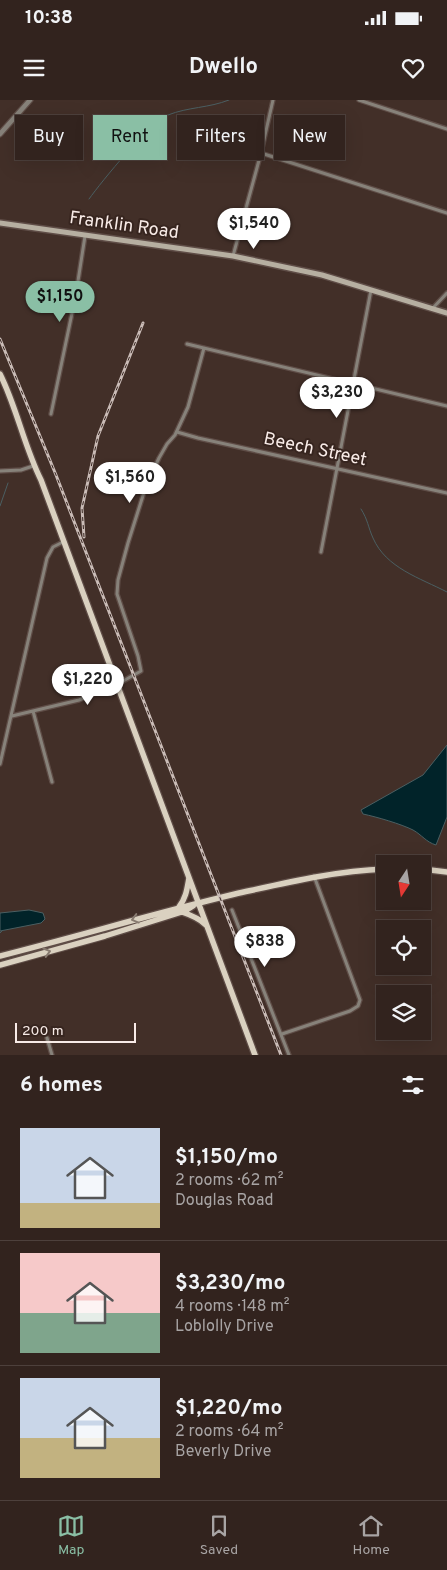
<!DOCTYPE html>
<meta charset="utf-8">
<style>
:root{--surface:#32231e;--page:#3a2b27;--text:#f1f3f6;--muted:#a8a4a4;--line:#4d403c;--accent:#8abfa5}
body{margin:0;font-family:Overpass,sans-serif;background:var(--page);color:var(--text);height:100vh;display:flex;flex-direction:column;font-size:19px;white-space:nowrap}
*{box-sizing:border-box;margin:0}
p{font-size:16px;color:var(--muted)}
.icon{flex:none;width:28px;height:28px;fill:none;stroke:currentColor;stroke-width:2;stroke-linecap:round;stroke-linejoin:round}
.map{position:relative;height:955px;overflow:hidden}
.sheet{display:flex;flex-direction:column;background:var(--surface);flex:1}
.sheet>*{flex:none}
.guide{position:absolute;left:15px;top:15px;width:418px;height:45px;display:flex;gap:10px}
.needle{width:32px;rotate:192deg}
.tools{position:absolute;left:376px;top:755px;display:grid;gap:10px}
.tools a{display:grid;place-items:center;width:55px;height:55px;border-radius:0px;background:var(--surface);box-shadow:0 5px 20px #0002,0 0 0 1px var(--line);font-size:25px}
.scale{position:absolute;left:15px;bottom:12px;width:121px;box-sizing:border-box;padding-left:5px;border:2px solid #f8ebe7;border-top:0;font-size:14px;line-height:18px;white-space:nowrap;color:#f8ebe7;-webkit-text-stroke:4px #37251f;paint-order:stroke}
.price{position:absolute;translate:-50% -42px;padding:0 11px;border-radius:18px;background:#fff;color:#222;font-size:16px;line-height:32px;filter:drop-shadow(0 1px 2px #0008)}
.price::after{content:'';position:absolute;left:50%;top:30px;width:15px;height:11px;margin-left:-8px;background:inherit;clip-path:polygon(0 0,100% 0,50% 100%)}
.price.on{background:var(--accent);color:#111}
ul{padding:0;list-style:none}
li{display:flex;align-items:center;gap:15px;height:125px;padding:0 20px}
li+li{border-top:1px solid var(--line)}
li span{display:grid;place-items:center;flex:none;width:140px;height:100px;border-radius:0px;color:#555}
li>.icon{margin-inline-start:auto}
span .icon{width:60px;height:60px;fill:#fffc;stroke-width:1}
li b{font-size:21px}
h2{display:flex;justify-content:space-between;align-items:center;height:60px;padding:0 20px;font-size:21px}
.pill{padding:0 18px;border-radius:0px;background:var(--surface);box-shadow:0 5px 20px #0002,0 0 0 1px var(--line);font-size:18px;line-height:45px}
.pill.on{background:var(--accent);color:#111}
.status{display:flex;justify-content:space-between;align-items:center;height:35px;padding:0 25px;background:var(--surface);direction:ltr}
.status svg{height:14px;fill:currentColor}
header{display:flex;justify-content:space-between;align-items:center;height:65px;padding:0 20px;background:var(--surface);font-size:22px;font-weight:700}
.menu{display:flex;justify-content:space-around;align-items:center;height:70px;border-top:1px solid var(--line);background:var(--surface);font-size:14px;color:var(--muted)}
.menu a{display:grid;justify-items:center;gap:2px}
.menu .on{color:var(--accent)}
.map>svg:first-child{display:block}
</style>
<div class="status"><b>10:38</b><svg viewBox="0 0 49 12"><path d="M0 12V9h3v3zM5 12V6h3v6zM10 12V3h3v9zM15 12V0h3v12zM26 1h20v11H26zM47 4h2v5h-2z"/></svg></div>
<header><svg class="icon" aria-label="menu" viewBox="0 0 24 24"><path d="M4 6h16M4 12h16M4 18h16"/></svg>Dwello<svg class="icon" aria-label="heart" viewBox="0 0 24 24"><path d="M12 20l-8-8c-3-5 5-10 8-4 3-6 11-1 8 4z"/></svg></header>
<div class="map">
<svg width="447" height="955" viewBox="0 0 447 955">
<rect width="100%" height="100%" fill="#422f28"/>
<path fill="#012329" stroke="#4b5f62" d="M447,645V717L436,745C426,742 422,735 413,730C401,724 377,717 363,714L361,710L423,675Z
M29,810L43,813L45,819L41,823L0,831V813Z"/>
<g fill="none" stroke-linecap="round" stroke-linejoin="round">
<path stroke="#4b5f62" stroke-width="1" d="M89,99C102,81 150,22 168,15C188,7 209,8 229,0
M0,406L8,383
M361,409C368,420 368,427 373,438C386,468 420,478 447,492
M0,833L2,831"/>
<defs>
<path id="minor" d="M359,0L447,29
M261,53L447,113
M233,156L261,53L273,0
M432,209L447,193
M187,244L447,306
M51,314L76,194L85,136
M177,332L198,338L447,393
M0,371L21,370L33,366
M321,452L371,190
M33,611L52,682
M12,616L79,600L116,585L141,571L138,556L117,494L118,480L128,443L146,386L159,358L167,344L175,335L188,307L204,248
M0,664L47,458L53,447L63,442
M232,810L289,955
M282,934L350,911L358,906L360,900L314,776
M47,938L52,955"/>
<path id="tertiary" d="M0,34L30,0"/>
<path id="secondary" d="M0,123L233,156L322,175L447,213"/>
<path id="primary" d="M0,274C17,308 24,346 41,380L255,955
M422,769L447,772
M179,807C186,798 187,789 189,778
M182,812C191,815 199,818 206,825
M0,856C79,836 156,813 235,794C285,783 334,771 385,769
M0,865L105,836L185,811L193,806"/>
</defs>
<use href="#minor" stroke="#5f4d47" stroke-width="5.5"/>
<use href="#tertiary" stroke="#5f4d47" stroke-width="7"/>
<use href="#secondary" stroke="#5f4d47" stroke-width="8"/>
<use href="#primary" stroke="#5f4d47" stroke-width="8"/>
<use href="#minor" stroke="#87827a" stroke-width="3"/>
<use href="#tertiary" stroke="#87827a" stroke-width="4.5"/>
<use href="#secondary" stroke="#b6afa1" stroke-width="5"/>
<use href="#primary" stroke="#dad1c0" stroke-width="5.5"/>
<defs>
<path id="rail" d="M0,239L56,375L281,955
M84,437L82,408L98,336L143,223"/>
</defs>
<use href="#rail" stroke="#cabcb7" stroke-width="3"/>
<use href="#rail" stroke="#37251f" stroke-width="1" stroke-dasharray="4" stroke-linecap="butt"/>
</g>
<defs><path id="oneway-chevron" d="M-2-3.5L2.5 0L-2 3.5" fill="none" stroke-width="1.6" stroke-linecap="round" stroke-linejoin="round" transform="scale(1.25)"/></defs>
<g stroke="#887b70">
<use href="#oneway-chevron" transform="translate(135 819) rotate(165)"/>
<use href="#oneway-chevron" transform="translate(47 852) rotate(-16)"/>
</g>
<g text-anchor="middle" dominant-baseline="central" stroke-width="4" stroke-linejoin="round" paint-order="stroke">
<g font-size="18" fill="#f8ebe7" stroke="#37251f">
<text transform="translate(124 126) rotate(8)">Franklin Road</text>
<text transform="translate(315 350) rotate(12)">Beech Street</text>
</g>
</g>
</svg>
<div class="tools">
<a><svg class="needle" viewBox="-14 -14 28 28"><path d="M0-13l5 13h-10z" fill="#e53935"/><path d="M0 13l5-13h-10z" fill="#a8a4a4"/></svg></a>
<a><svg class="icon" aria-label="locate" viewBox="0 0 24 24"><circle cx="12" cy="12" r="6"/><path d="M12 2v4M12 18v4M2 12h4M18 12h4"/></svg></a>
<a><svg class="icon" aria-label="layers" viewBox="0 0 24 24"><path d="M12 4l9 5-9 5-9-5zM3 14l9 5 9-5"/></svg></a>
</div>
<div class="scale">200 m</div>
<b class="price" style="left:254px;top:150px">$1,540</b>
<b class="price on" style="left:60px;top:223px">$1,150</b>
<b class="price" style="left:337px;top:319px">$3,230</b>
<b class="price" style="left:130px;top:404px">$1,560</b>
<b class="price" style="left:88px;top:606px">$1,220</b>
<b class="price" style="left:265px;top:868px">$838</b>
<div class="guide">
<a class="pill">Buy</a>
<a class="pill on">Rent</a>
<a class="pill">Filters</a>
<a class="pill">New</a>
</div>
</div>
<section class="sheet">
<h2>6 homes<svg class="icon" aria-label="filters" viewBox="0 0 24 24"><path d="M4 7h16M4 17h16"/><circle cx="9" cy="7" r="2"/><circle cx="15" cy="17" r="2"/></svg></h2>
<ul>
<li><span style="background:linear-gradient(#c9d6e8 75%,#c2b280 0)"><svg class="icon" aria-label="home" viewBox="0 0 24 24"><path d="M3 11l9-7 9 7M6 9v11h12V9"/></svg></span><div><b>$1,150/mo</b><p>2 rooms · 62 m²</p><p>Douglas Road</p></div></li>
<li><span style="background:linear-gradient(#f6c9c9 60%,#7fa58c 0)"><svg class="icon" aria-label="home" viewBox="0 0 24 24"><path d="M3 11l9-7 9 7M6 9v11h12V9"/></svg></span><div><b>$3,230/mo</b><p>4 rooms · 148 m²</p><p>Loblolly Drive</p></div></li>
<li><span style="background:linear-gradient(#c9d6e8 60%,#c2b280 0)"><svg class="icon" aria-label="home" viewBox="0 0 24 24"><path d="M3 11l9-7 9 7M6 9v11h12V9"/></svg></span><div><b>$1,220/mo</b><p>2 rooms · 64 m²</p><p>Beverly Drive</p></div></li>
</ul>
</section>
<nav class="menu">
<a class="on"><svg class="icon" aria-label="map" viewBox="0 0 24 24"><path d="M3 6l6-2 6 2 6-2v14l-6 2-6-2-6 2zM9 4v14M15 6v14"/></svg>Map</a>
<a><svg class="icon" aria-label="saved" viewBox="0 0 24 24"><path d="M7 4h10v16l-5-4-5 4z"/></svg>Saved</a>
<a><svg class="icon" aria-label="home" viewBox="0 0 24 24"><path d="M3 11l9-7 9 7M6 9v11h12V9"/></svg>Home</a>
</nav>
